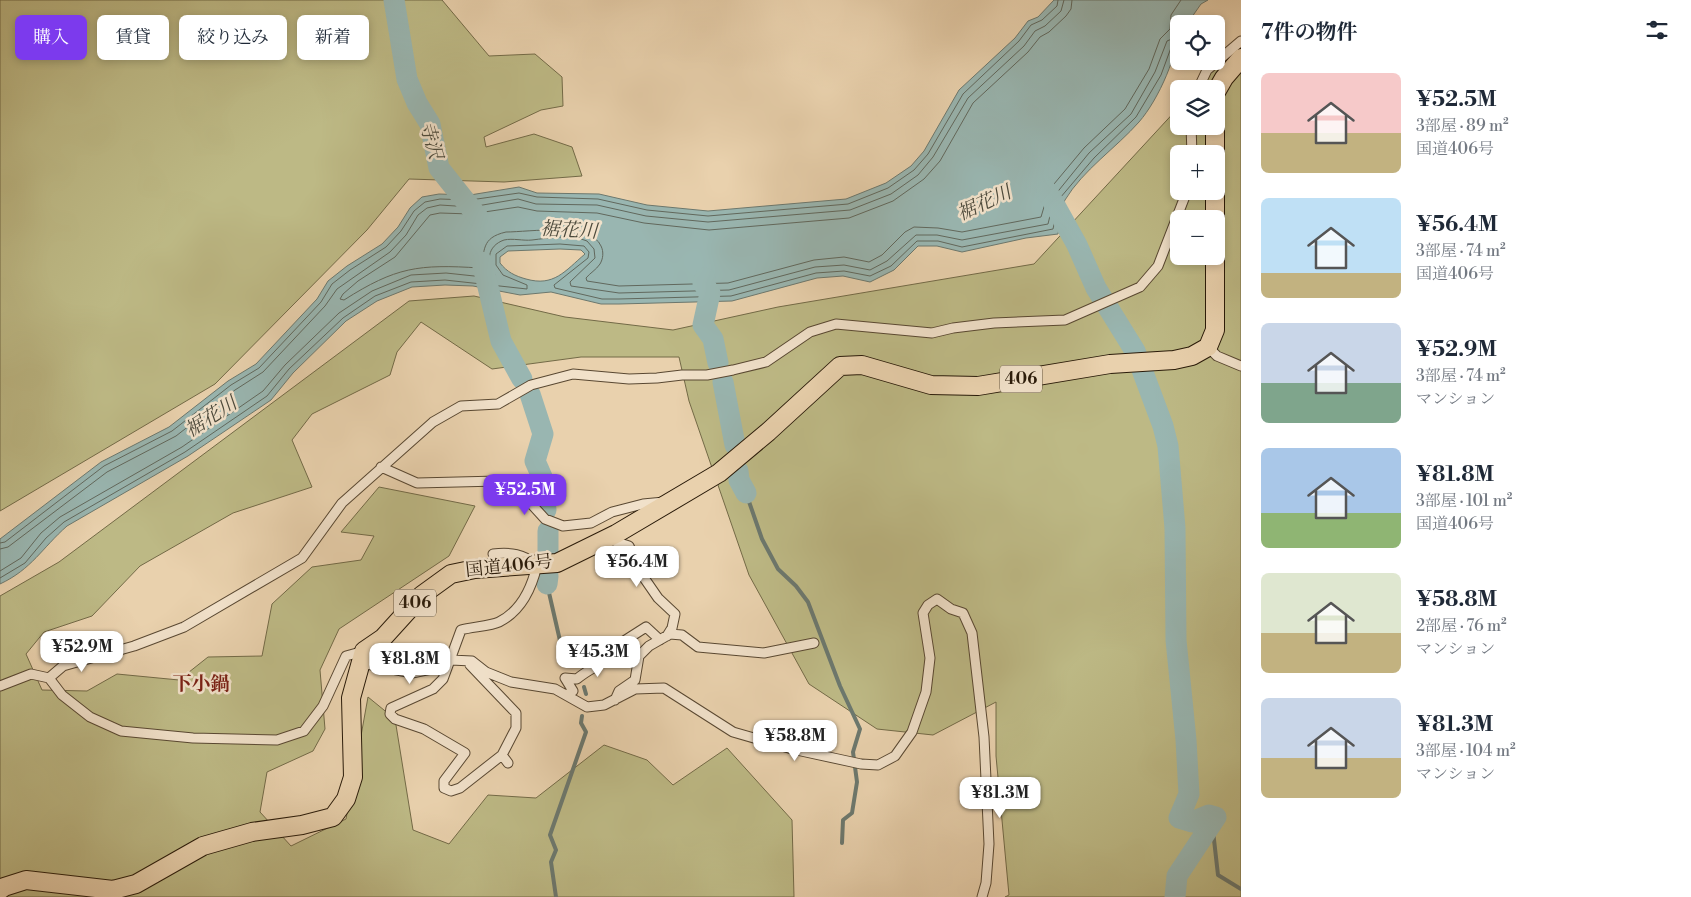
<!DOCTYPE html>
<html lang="ja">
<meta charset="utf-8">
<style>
:root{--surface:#fff;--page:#f6f6f7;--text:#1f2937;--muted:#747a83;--accent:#7c3aed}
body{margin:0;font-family:"Libre Bodoni","Noto Serif JP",serif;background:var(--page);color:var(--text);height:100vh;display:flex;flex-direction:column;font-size:19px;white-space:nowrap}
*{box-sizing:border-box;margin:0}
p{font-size:16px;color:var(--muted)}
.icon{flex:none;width:28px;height:28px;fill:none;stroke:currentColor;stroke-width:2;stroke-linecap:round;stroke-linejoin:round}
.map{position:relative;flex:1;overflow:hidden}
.side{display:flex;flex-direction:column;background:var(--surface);width:450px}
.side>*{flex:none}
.banner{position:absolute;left:15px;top:15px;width:475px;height:45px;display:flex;gap:10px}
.buttons{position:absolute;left:1170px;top:15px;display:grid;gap:10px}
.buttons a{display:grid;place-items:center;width:55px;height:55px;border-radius:8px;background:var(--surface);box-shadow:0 2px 8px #0003;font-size:25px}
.price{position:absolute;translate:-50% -42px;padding:0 11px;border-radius:10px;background:#fff;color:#222;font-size:16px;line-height:32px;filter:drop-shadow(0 1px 2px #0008)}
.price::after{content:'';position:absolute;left:50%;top:30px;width:15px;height:11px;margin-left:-8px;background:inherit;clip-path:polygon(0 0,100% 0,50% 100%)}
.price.active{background:var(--accent);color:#fff}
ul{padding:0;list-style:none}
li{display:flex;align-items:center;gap:15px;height:125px;padding:0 20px}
li span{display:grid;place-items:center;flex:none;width:140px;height:100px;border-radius:8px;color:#555}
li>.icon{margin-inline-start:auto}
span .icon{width:60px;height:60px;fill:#fffc;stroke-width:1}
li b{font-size:21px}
h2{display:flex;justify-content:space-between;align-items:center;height:60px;padding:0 20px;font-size:21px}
.tag{padding:0 18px;border-radius:8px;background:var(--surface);box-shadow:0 2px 8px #0003;font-size:18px;line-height:45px}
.tag.active{background:var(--accent);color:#fff}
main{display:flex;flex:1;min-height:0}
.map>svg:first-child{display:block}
</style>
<main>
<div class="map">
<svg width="1241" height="897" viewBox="0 0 1241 897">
<rect width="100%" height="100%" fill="#e9d1ad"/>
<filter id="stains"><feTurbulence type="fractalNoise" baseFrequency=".004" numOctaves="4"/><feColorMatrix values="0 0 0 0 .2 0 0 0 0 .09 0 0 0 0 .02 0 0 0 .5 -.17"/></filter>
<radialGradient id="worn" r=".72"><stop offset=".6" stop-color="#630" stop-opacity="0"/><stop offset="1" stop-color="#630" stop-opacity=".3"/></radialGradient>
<path fill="#bdb985" stroke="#736a47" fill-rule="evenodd" d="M0,0H442L489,56L535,54L562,77L563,106L541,110L484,137L486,147L534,134L572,147L582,176L504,182L409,179L367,230L215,384L0,511Z
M1241,37V897H1005L1009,895L996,756V702L933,735L877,729L809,684L749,575L689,401L679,357H581L492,369L421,322L397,352L390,375L312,414L292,440L312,487L233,513L140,566L92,616L44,632L26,654L42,690L87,691L117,674L179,680L208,657L262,656L272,604L312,567L361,560L374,536L341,532L379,487L475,506L449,556L339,629L320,670L325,729L313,751L267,772L260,812L291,846L346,819L368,697L395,719L413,830L449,844L488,795L536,798L604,745L647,760L673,785L727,748L792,820L794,897H0V596L59,562L409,301L474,296L565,317L673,330L778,307L1034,264L1179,107V126H1216V89H1195ZM1179,154H1216V191H1179ZM1179,219H1216V256H1179Z"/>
<path fill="#99b6b1" stroke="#6c786e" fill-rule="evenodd" d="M1054,0H1208L1201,4L1187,24H1179C1179,53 1159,99 1139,122C1116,148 1083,170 1065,200C1060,209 1060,224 1058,234L1026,238L962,252L937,246H918L894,270L870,282L843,276L817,278L732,301L619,304H601L551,292L520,295L473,286L445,285L412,287L377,301L346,321L293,373L271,400L188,456L67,526C42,548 32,569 0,584V539L101,462L169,427L228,381L256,364L317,299L328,281L347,266L382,244L398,227L410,208L422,197L439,194L470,195L519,187L537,193L599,194L647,205L708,211L846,199L886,183L911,166L924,151L959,90L1015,38L1028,21L1038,17ZM560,249L581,250L585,254C565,271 554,287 526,279C515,276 507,272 500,263V257L508,251Z"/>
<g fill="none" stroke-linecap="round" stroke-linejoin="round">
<path stroke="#61685d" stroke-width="1" d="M1072,0L1071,9L1066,16L1049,32L1040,37L1028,52L973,103L940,161L924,179L893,201L849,218L709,230L644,223L597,213L537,211L518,207L471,214L440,213L430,215L395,257L358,281L343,294L340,299L344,300C396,267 418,264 480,268C486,251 480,238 506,232C529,232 591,222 601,246C604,252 603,259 600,264C596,270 590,273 586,278L587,281L619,286L728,283L814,260L844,257L869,262L882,255L905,232L914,227L938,228L962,232L1041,217L1049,190L1084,148L1125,109L1149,69L1160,39L1170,29L1171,15L1181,0
M0,543L5,542L104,466L172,431L231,385L259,368L321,302L332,284L350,270L386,247L401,231L414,211L425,202L440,199L470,200L519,193L537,197L598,199L647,210L708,216L848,204L888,188L914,170L928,154L963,94L1019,41L1031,25L1042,20L1057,6L1058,0
M0,549L8,547L107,472L176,436L235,390L263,372L325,306L337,289L390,252L406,235L418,215L427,208L440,205L471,207L518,199L536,204L597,205L646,216L708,222L850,210L891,194L918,175L933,157L968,98L1024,46L1035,31L1045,26L1061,11L1064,0
M0,571L21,558L41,533L60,517L182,447L263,391L285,365L339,313L372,291L411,275L446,273L493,278L495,275C486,262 487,246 504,240C513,238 523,241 532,240C549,238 571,234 587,241L594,249L595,258L570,282L571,286L619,293L729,290L815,267L844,265L870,270L887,261L916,235H937L962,240L1048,224L1055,195L1089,153L1131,114L1155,72L1167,41L1179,36
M0,578L25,563L46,538L64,522L185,452L267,396L289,369L343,318L375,296L411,282L445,280L527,289V285L503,275L496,265V254L507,246L560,244L584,246L589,252L588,258L554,285L555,288L602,299H619L731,296L816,273L844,271L870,276L891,266L917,241H938L962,247L1053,229L1060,198L1094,158L1136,117L1161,75L1172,45L1179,42"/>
<path stroke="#6c786e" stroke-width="4" d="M746,493L762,539L778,569L796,586L808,602L840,686L860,729L853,752L857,782L852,813L843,820L842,843
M547,584L561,645L576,666
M584,687L586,694
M1212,822L1218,875L1241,889
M556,897L551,862L556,850L550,835L586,732L581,723L582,716"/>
<path stroke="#99b6b1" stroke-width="21" d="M394,0L407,79L417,103L430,124L439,168L478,217
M1047,191L1077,245L1096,288L1135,351L1163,426L1168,446L1175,528L1176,640L1186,740L1189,794L1179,818L1192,822L1209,815L1216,817L1177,876L1175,897
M482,262L501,341L522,379
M705,278L703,283L710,293L703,325L713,339L718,363
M723,382L735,445
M530,394L543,434L535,461L542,477L546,510
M738,471L739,480L746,493
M548,553V531
M547,584L548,576"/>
<defs>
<path id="street" d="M1198,89L1207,70L1241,41
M1191,126L1192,154
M1208,347L1217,356L1241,366
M381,467L417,483L498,481L514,485L545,519L563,526L591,523L612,512L643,504L664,502
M607,539L629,546L640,572L658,598L675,614L672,628L667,636
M493,554C511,552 523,554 537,565C532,587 521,611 499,622C491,626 471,627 461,630L443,679L433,689L391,708L390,714L395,719L424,729L465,753L444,781V788L451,791L460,788L502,755L508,763
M364,651L346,656L323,706L304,731L277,740L193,738L121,731L90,717L62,695L49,678L63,666L134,646L184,627L302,558L342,503L433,422L461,406L498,404L531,385L573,374L629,379L657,378L682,375H707L733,370L766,362L810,332L836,324L932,333L953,328L994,323L1065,320L1140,287L1158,266L1187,191
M362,663L412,673L441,667L451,660L472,661L486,672L511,682L555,689L587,707L604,705L635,689L664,688L733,732L792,749L861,764L878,765L895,756L912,732L926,692L930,658L923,613L928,605L937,599L951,609L963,613L972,633L984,737L989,844L986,883L982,897
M470,665L516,713V728L502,755
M0,686L31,674L49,678
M566,695L573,691L565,678L577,679C587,670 599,666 610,657V650L646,627L660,640
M615,700L619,691L635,680L639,656L649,646L670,634L682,635L698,647L764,653L814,643"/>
<path id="highway" d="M1216,92L1224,78L1241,58
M1215,154V126
M1215,191V219
M0,890L4,887L26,880L113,890L136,884L203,846L252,832L302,825L333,817L346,799L353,777L351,698L364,651L383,638L422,595L451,574L475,569L557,563L616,534L719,473L768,432L840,366L862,365L931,385L978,386L1110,364L1174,360L1192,356L1208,347L1215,330V256"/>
</defs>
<use href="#street" stroke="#594832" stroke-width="11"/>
<use href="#highway" stroke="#291a09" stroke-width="20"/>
<use href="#street" stroke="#f1e1ca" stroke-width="9"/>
<use href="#highway" stroke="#e9d1ad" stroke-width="18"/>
</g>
<g text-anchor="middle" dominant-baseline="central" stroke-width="5" stroke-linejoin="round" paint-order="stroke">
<g fill="#f1e1ca" stroke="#655643" stroke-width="1">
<rect x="1000" y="365.5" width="42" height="27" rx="4"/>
<rect x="394" y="589.5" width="42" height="27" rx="4"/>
</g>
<g font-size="16" font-weight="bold" fill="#291a09">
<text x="1021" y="379">406</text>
<text x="415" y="603">406</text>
</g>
<g font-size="18" fill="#291a09" stroke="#f1e1ca">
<text transform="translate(509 566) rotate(-6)">国道406号</text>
</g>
<g font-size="19" font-style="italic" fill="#4b493b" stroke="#f1e1ca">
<text transform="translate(431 140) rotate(74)">寺沢</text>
<text transform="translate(984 203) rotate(-25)">裾花川</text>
<text transform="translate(569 230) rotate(3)">裾花川</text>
<text transform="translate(211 417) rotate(-33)">裾花川</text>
</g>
<g font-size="19" font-weight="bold" fill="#7a1f14" stroke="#f1e1ca">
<text x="201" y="684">下小鍋</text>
</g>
</g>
<rect width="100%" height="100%" filter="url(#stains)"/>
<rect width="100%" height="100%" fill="url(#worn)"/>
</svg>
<div class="buttons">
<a><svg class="icon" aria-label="locate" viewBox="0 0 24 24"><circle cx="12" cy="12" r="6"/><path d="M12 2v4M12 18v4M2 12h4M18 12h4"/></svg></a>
<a><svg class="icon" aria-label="layers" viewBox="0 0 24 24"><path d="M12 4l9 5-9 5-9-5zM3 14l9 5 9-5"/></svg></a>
<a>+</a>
<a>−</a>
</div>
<b class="price active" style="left:525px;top:516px">¥52.5M</b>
<b class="price" style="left:637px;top:588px">¥56.4M</b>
<b class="price" style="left:82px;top:673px">¥52.9M</b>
<b class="price" style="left:598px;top:678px">¥45.3M</b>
<b class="price" style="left:410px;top:685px">¥81.8M</b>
<b class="price" style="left:795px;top:762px">¥58.8M</b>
<b class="price" style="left:1000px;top:819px">¥81.3M</b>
<div class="banner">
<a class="tag active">購入</a>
<a class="tag">賃貸</a>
<a class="tag">絞り込み</a>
<a class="tag">新着</a>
</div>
</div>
<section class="side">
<h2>7件の物件<svg class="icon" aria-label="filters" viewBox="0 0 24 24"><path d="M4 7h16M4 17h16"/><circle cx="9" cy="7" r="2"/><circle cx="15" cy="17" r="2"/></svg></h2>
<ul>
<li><span style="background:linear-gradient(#f6c9c9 60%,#c2b280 0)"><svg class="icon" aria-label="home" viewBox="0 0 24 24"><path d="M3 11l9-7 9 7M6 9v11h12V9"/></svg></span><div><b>¥52.5M</b><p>3部屋 · 89 m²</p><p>国道406号</p></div></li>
<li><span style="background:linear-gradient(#bfe0f5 75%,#c2b280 0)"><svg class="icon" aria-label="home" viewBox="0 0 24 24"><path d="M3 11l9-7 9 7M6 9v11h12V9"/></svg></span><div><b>¥56.4M</b><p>3部屋 · 74 m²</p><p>国道406号</p></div></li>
<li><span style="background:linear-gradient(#c9d6e8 60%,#7fa58c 0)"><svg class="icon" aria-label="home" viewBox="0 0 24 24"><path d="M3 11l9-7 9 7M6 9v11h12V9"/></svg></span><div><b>¥52.9M</b><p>3部屋 · 74 m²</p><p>マンション</p></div></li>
<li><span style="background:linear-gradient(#a9c7e8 65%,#8fb573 0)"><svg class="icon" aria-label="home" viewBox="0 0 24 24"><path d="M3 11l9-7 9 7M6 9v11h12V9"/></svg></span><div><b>¥81.8M</b><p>3部屋 · 101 m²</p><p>国道406号</p></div></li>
<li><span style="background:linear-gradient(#dfe7d0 60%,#c2b280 0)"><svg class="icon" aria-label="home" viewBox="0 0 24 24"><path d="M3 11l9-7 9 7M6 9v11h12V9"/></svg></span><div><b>¥58.8M</b><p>2部屋 · 76 m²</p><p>マンション</p></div></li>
<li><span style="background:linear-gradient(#c9d6e8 60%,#c2b280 0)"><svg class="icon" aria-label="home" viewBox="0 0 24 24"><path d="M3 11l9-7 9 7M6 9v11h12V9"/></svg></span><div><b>¥81.3M</b><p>3部屋 · 104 m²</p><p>マンション</p></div></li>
</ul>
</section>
</main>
